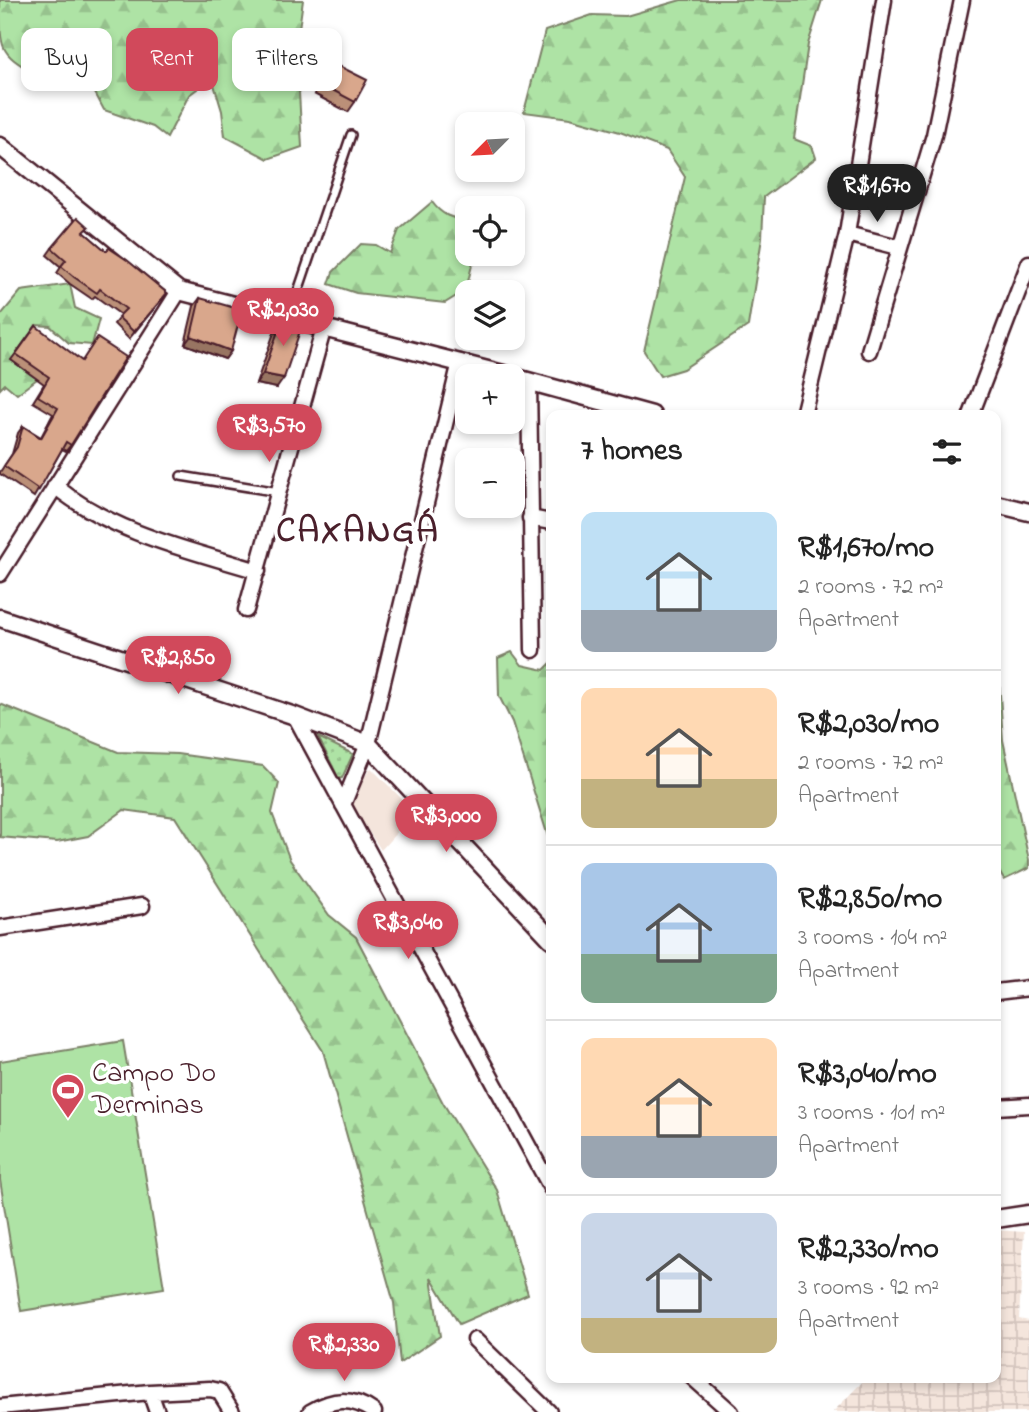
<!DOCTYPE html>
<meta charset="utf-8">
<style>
:root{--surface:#fff;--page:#f2f2f2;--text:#222;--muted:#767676;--line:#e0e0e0;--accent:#d1495b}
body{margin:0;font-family:"Indie Flower",sans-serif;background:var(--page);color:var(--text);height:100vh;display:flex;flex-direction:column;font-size:26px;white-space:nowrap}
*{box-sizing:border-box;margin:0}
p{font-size:23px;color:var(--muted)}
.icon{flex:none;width:38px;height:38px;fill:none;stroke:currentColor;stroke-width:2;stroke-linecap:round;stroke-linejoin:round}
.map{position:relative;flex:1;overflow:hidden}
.details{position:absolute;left:546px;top:410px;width:455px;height:973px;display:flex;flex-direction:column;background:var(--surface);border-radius:14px;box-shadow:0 4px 10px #0003}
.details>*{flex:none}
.hud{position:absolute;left:21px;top:28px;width:420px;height:63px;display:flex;gap:14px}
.needle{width:46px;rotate:246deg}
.controls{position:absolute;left:455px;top:112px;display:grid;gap:14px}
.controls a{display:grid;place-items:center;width:70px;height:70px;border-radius:14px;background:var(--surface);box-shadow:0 4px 10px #0003;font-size:35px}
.price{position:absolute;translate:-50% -60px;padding:0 16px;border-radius:24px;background:var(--accent);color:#fff;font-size:23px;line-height:46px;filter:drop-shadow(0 2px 4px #0008)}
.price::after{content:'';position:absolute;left:50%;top:42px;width:21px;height:16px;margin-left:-10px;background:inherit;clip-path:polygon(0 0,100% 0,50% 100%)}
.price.on{background:#222;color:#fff}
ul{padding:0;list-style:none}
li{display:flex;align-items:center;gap:21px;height:175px;padding:0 35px}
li+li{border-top:2px solid var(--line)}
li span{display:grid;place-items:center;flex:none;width:196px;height:140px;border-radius:14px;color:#555}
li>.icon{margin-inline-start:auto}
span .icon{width:84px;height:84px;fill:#fffc;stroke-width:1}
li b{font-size:30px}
h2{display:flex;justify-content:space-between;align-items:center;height:84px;padding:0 35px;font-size:30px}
.chip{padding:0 24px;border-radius:14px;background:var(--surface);box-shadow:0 4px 10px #0003;font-size:24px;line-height:63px}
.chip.on{background:var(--accent);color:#fff}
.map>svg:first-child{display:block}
</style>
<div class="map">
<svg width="1029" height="1412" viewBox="0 0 1029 1412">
<defs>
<pattern id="industrial-grid" width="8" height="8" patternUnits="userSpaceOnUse" patternTransform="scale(1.75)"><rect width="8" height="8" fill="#f4e5dc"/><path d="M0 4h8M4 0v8" fill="none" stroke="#d3c4bd"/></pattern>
<pattern id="forest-firs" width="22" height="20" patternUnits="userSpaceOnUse" patternTransform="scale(1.75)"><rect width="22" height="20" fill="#aee3a5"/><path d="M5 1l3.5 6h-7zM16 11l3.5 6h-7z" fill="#97c28e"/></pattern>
<pattern id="park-dots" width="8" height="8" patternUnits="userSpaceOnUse" patternTransform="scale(1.75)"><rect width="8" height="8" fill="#aee3a5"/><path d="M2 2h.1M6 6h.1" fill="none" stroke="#97c28e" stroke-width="1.8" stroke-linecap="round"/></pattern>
</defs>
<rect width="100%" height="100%" fill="#fff"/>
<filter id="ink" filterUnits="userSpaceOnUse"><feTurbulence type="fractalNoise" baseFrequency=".0143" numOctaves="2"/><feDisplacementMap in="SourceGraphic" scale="14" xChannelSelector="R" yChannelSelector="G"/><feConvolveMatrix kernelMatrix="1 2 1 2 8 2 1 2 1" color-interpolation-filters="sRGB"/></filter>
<g filter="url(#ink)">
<path fill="#f4e5dc" d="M371,768L415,812L381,850L348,800Z"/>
<path fill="url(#industrial-grid)" d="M996,1230L1024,1232L1019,1319L1029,1321V1412H833L867,1377H996Z"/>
<path fill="#aee3a5" stroke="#7c8168" stroke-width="2" d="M123,1041L164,1288L21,1311L0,1180V1061Z"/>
<path fill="url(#forest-firs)" stroke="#7c8168" stroke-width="2" d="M0,0H303L297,43L313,80L299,92L302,147L268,159L225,136L222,111L212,78L189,95L167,138L153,127L104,110L84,72L46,81C0,51 0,58 0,0Z
M681,0H822L808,44L794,139L812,146L816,158L764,197L762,238L748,326L683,369L660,376L644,351L685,177L667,150L620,132L570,118L524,112L545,31L592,15L626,16Z
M432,202C440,213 453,222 467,217V254H481L472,265L466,290L445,303L356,293L329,284L333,272L361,244L376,245L390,253L399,230Z
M70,284L75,308L99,319L92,345L69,343L50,326L36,325L12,360L37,379L17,394L5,384L0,389V316L21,291Z
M996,634L1003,740L1029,860V868L1004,880L996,866Z
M512,652L522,665L544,670L551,663V846L512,722L499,696L498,658Z
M0,704L118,752L177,754L263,766L279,783L272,813L290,860L329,915L356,937L443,1103L497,1190L528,1294L459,1324L431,1277L440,1336L400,1363L394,1303L323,1051L175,817L124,810L88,836L57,842L0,837Z"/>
<path fill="url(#park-dots)" stroke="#7c8168" stroke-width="2" d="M318,737L353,754L342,778L339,779Z"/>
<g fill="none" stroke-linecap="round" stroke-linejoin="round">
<defs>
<path id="service" d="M289,318L351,135
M181,476L279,492"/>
<path id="minor" d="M847,234L898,247
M869,351L934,135L962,0
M529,382L533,650
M803,415L847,234L884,0
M971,415L1029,263
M55,486C112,533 189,550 258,571
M530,518L551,522
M0,574L179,291
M246,610L324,327
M295,716L551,1188
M343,805L368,744L460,362
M0,928L142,906
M996,992L1029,988
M996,1107L1029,1105
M475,1340L549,1412
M692,1377L731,1412
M150,1392L210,1389L219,1391L232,1412
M0,1407L150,1392L157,1412
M310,1412C333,1398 352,1397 374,1412"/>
<path id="tertiary" d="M0,146L179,291L511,376
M513,377L652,415
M996,504L1029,512
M0,618L295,716L368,744L551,939
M996,1219L1029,1214"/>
</defs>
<use href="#service" stroke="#4a1f2b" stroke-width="12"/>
<use href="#minor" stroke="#4a1f2b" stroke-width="19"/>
<use href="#tertiary" stroke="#4a1f2b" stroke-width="21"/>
<use href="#service" stroke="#fff" stroke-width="7"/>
<use href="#minor" stroke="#fff" stroke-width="14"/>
<use href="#tertiary" stroke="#fff" stroke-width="16"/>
</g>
<path fill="#bb9078" stroke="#4a1f2b" stroke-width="2" d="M333,63L355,102L348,112L314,94Z
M85,233L106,251L167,293L129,339L114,324L121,315L95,296L92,299L70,284L57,273L61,267L47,255L52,248Z
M200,298L231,351L225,359L185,344L194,306Z
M283,317L277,388L256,384L276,327Z
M36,326L71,445L66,451L62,449L34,497L0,474V472L12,454L18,433L23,426L41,437L53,414L33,402L44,384L11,360Z"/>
<path fill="#987562" stroke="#4a1f2b" stroke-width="2" d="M191,336L231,351L225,359L185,344Z
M263,374L284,378L277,388L256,384Z"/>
<path fill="#d9a78c" stroke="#4a1f2b" stroke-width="2" d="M333,63L367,80L355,102L321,84Z
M78,217L89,227L84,232L106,251L109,248L127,260L167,293L134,332L118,317L126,309L100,289L97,293L74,277L61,266L66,260L52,248Z
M200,298L242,310L231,351L191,336Z
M283,317L303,322L284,378L263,374Z
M36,326L82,361L97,338L126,357L71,445L66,442L39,490L4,466L17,447L23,426L41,438L58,408L38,396L49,377L16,354Z"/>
</g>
<defs>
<symbol id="stadium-pin" viewBox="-11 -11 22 30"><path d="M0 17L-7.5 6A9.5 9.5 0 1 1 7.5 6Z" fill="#d1495b" stroke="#fff"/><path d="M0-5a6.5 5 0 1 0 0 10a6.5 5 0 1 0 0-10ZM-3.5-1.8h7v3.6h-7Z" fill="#fff"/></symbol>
</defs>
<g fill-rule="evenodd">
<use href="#stadium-pin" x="49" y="1071" width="38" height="52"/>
</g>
<g text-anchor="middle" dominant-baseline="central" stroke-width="7" stroke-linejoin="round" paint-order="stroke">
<g font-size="28" fill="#4a1f2b" stroke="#fff" text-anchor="start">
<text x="92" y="1074">Campo Do<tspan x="92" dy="32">Derminas</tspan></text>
</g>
<g font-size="35" font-weight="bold" letter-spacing="2" fill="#4a1f2b" stroke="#fff">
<text x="358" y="532">CAXANGÁ</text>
</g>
</g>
</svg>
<div class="controls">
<a><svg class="needle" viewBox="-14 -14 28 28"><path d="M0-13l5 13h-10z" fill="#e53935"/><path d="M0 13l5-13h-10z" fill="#767676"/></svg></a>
<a><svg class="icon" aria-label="locate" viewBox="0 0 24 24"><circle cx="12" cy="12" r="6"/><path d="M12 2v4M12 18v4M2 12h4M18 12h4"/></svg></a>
<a><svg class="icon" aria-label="layers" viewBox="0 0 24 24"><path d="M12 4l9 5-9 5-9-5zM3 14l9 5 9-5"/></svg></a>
<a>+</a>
<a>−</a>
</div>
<b class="price on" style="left:877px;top:224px">R$1,670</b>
<b class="price" style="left:283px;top:348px">R$2,030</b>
<b class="price" style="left:269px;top:464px">R$3,570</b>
<b class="price" style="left:178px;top:696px">R$2,850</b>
<b class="price" style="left:446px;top:854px">R$3,000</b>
<b class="price" style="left:408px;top:961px">R$3,040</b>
<b class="price" style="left:344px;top:1383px">R$2,330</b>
<div class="hud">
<a class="chip">Buy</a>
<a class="chip on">Rent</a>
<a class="chip">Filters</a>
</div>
<section class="details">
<h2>7 homes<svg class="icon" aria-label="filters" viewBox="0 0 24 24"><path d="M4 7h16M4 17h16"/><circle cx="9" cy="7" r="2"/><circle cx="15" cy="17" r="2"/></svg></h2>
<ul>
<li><span style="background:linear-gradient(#bfe0f5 70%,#9aa5b1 0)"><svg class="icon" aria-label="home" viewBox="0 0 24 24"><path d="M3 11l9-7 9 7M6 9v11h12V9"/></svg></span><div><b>R$1,670/mo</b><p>2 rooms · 72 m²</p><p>Apartment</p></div></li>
<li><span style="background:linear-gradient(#ffd9b3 65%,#c2b280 0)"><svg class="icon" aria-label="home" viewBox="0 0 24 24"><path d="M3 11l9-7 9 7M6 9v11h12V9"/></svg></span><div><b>R$2,030/mo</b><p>2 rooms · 72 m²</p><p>Apartment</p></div></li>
<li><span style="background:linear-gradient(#a9c7e8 65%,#7fa58c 0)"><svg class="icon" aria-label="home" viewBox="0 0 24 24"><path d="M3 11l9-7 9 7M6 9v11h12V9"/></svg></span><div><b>R$2,850/mo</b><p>3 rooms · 104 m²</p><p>Apartment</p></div></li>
<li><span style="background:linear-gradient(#ffd9b3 70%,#9aa5b1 0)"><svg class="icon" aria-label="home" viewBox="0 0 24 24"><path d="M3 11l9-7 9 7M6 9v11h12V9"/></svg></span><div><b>R$3,040/mo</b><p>3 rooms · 101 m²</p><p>Apartment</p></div></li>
<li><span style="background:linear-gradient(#c9d6e8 75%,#c2b280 0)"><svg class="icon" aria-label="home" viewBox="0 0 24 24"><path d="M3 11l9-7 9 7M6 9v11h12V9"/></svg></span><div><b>R$2,330/mo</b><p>3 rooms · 92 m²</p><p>Apartment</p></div></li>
</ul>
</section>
</div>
